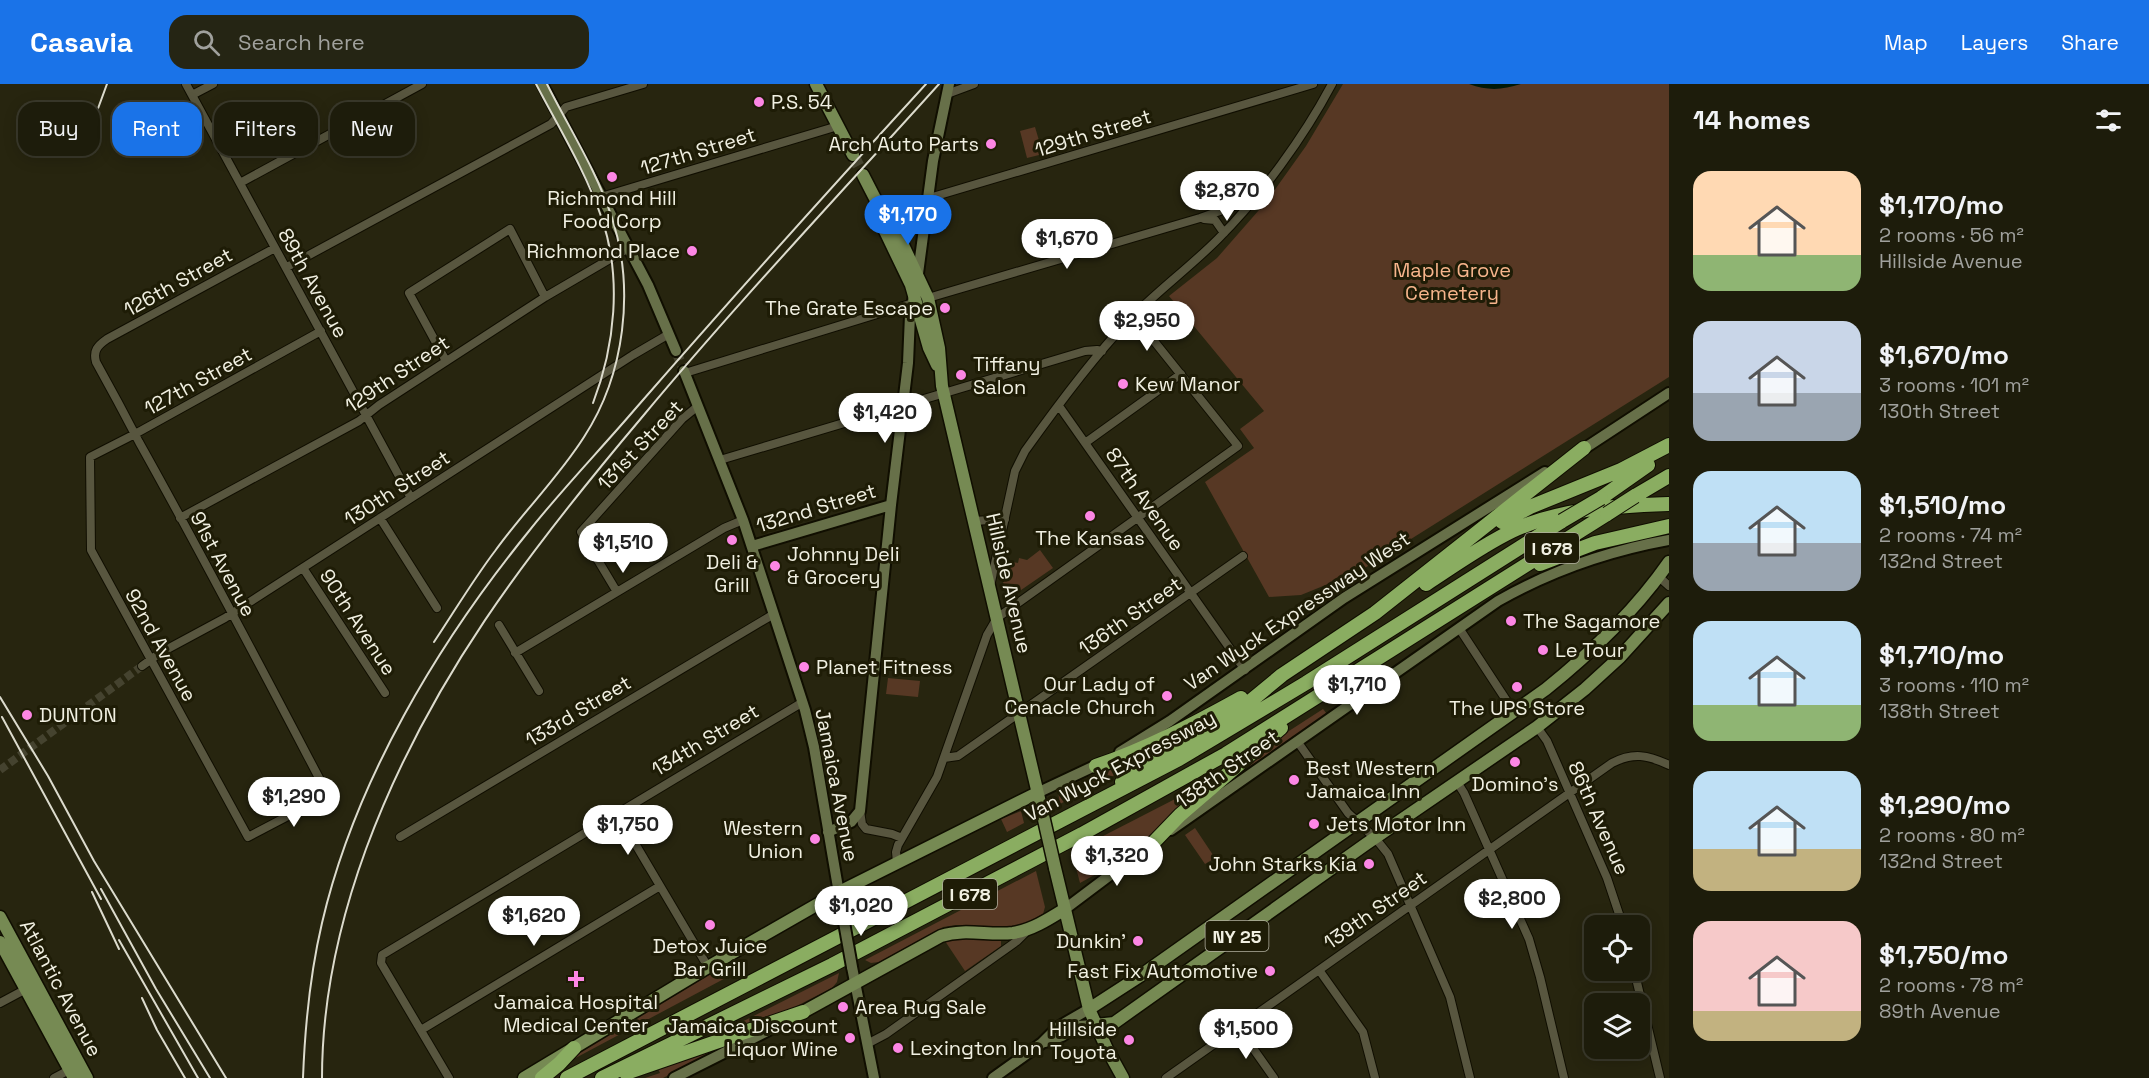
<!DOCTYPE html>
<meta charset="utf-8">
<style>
:root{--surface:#1d1c0b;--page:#252514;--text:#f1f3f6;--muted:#a0a19d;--line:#3b3a2c;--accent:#1a73e8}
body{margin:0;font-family:"Space Grotesk",sans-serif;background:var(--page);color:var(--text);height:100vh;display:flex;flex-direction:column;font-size:22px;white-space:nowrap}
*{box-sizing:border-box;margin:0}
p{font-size:20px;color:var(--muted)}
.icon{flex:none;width:33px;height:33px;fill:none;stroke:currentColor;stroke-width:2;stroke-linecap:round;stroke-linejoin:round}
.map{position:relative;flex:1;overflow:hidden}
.details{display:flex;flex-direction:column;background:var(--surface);width:480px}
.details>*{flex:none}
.top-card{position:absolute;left:18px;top:18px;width:570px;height:54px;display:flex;gap:12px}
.fabs{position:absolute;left:1584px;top:831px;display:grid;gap:12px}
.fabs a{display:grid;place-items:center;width:66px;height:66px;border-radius:12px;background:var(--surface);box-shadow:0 3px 15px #0003,0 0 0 2px var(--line);font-size:30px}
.price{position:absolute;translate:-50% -51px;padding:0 14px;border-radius:21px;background:#fff;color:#222;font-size:20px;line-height:39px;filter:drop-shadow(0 2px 3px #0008)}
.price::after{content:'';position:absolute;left:50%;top:36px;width:18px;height:14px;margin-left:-9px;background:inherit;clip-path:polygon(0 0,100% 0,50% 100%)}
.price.on{background:var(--accent);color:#fff}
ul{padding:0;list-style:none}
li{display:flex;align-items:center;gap:18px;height:150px;padding:0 24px}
li span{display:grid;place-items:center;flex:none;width:168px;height:120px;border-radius:18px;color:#555}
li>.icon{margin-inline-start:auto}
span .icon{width:72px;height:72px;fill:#fffc;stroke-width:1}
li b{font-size:26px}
h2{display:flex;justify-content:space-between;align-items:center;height:72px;padding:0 24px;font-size:26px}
.tag{padding:0 21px;border-radius:18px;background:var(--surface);box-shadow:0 3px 15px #0003,0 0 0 2px var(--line);font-size:21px;line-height:54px}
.tag.on{background:var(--accent);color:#fff}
header{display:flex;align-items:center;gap:36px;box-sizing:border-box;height:84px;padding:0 30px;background:var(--accent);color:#fff}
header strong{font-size:28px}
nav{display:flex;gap:33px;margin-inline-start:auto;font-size:21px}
.search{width:420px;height:54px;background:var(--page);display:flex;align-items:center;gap:15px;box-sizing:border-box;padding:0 21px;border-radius:18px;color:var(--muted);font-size:22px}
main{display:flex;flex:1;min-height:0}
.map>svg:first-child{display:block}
</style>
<header>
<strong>Casavia</strong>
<div class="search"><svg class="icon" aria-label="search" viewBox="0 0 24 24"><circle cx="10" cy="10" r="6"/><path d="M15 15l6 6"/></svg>Search here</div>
<nav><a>Map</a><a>Layers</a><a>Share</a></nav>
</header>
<main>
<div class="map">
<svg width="1669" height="994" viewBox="0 0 1669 994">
<rect width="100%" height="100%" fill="#27250f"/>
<path fill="#573824" d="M1343,0H1669V293L1360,487L1301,511L1269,513L1205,398L1254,364L1240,345L1264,327L1169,212L1217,174L1266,118L1306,62Z
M1035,43L1043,70L1027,74L1020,47Z
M1040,466L1053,484L1008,515L1003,498L1008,477L1018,479L1019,474L1027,476Z
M888,594L920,597L918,613L886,610Z
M1323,625L1327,630L1266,673L1242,686L1275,656Z
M1147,671L1149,673L1060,720L1058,708Z
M1225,685L1129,772L1080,799L1072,768L1177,714Z
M1021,727L1024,739L1007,748L1001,735Z
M1195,744L1215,774L1205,780L1185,751Z
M1036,787L1045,823L1043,830L1022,841L1001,844L956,841L943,843L879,878L871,879L865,876Z
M956,853L1001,856V862L965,887L945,857Z
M731,878L735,889L568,978L567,977Z
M839,889L837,898L832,904L824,908L785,928L688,965Z
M727,957L725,963L663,994H645L660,989L658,985Z"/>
<path fill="#001908" d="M1469,0H1521C1502,6 1488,7 1469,0Z"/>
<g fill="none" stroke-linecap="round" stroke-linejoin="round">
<path stroke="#45432f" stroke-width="8" stroke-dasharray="8 4" stroke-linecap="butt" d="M0,686L142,582"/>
<path stroke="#45432f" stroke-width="10" stroke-dasharray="10 5" stroke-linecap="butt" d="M676,267L684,287"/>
<path stroke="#45432f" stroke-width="12" stroke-dasharray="12 6" stroke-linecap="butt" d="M853,71L863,91"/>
<defs>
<path id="street" d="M186,0L411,414
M947,10L974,0
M192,11L213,0
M240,99L422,0
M601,113L838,42
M882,128L1313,0
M1204,135L1215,136L1224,149
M275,164L107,255C97,262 93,267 96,278C111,305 125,331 139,358C204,474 266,593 328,711L248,753L91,466L90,373L135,350L321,247
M287,183L551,40L566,23L643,0
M928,214L1200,134L1237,121L1249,120
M446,277L409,209L510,145L545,213
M685,289L913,219
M1059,322L1245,586
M1085,359L1181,290
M720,376L1085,267L1097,266L1102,267
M180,434L359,337L379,321L545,213L627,165
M380,434L437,524
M974,437L1005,435
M303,484L385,609
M1659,493L1669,502
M991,498L1015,387L1025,367C1055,325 1091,276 1127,238C1156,208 1189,184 1218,155C1261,112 1304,53 1332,0
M617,508L581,448L682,335L698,322
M499,541L539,607
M1459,544L1514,628
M515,569L724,444L743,436
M142,582L160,569L225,534L633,271L669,250
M1537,643L1547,657L1607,794L1623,842
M1297,657L1348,729L1376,755L1388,770L1450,913L1470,994
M944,674L958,672L1243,472
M1457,698L1464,709L1529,855L1540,893L1564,994
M860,727L862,740L866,745L892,750L902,754
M617,729L708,883
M400,753L774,530
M897,778L896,768L898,761L937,693L987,551L997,534L1238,362L1134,232
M1319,886L1363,948L1375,994
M1634,886L1660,994
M0,919L28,904
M1238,943L1274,994
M421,946L660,802
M867,960L886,950L1017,857L1027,847
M54,994L73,984
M449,994L381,879L382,871L803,618
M1166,994L1612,679C1633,668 1648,671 1669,681"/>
<path id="secondary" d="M542,0L648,201L676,267
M917,197L933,77L949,0
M684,287L743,436L805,626L814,663L842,827
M1579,368L1669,309
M752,462L891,421
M1120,668L1170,637L1344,514L1545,388
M1037,709L1101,679
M1171,746L1498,517C1551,487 1608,467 1669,456
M828,748L851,738L860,727L891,421L908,279L910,231L914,212
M1065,825L1158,755
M852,883L874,994
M1045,958L1062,952L1077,942L1096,941
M674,994L773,944
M993,994L1042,959L1058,943L1089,925"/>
<path id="primary" d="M816,0L853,71
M863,91L882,128L894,142L928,214L939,264L942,302L1042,727
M882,128L885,147L911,201L929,264L937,281
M1055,784L1089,925L1107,965L1123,994
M0,833L87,994
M0,858L74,994
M1089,925L1140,892L1546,605C1592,568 1635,527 1669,478
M803,928L941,852C965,844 989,852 1013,849C1032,846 1049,835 1065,825
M1096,941L1114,939L1366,760L1537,643L1585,605L1620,573L1669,519
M524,994L708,883L839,808L1037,709"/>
<path id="highway" d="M1635,412L1669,392
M1601,414L1648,381
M1502,438L1530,423L1621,386L1669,361
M1540,480L1595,459L1669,442
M1426,500C1454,482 1481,462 1512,447C1561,424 1616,422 1669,420
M1096,682C1147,665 1194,640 1241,614
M1122,698L1217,639L1247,620L1282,591L1375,529L1584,364
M1153,759L1180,731L1281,644
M626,989L803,928
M542,994L559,980L574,964
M567,994L1179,675L1306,599L1562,437
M602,994L832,881L1082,750L1226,670L1607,430"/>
</defs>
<use href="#street" stroke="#100e00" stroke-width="10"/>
<use href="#secondary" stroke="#100e00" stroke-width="14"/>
<use href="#primary" stroke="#100e00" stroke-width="15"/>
<use href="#highway" stroke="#100e00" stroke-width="16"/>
<use href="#street" stroke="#58563f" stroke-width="8"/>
<use href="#secondary" stroke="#677049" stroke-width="10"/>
<use href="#primary" stroke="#768a53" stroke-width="12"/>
<use href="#highway" stroke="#8aad61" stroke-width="14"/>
<path stroke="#dcdbcd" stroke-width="2" d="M536,0C559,44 586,88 602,135C622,194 615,262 593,319
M89,49L107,0
M434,558C454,528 473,496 495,467C523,428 558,394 584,353C625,290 635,205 612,134C597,87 569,44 547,0
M0,613L48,692L94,777L226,994
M2,633L101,815
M101,805L156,905L210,994
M92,808L119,865
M119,856L198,994
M142,914L157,946L185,994
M303,994C305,941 310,890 322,839C355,697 438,559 529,447C563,404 601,365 636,324C731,215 828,107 926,0
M322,994C322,915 339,839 366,765C428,597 529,467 643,332C738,218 840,110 939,0"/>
<defs>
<path id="secondary-bridge" d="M842,827L852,883"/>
<path id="primary-bridge" d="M1042,727L1055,784"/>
<path id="highway-bridge" d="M1607,430L1635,412
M1562,437L1601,414"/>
</defs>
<use href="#secondary-bridge" stroke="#100e00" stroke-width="14" stroke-linecap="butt"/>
<use href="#primary-bridge" stroke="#100e00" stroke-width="15" stroke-linecap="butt"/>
<use href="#highway-bridge" stroke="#100e00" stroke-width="16" stroke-linecap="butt"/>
<use href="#secondary-bridge" stroke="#677049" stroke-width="10"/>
<use href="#primary-bridge" stroke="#768a53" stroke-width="12"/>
<use href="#highway-bridge" stroke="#8aad61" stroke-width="14"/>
</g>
<g fill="#fc86e4" stroke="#1e1c06" stroke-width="2">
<circle cx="759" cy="18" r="6"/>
<circle cx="991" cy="60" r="6"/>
<circle cx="612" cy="93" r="6"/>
<circle cx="692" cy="167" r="6"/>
<circle cx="945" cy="224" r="6"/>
<circle cx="961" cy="291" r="6"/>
<circle cx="1123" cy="300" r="6"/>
<circle cx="1090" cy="432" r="6"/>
<circle cx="732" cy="456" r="6"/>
<circle cx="775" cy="482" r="6"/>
<circle cx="1511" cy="537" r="6"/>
<circle cx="1543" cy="566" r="6"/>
<circle cx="804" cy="583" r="6"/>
<circle cx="1517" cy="603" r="6"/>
<circle cx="1167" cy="612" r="6"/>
<circle cx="27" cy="631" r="6"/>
<circle cx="1515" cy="678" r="6"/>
<circle cx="1294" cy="696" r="6"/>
<circle cx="1314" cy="740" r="6"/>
<circle cx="815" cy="755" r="6"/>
<circle cx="1369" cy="780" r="6"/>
<circle cx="710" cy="841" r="6"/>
<circle cx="1138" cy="857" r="6"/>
<circle cx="1270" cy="887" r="6"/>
<path d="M573 886h6v6h6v6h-6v6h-6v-6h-6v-6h6z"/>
<circle cx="843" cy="923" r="6"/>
<circle cx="850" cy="954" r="6"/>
<circle cx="1129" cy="956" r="6"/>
<circle cx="898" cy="964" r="6"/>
</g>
<g text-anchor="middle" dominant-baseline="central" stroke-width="6" stroke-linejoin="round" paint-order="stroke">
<g fill="#1e1c06" stroke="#b2b0a0" stroke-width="1.5">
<rect x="1525" y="449" width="54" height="30" rx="4.5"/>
<rect x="943" y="795" width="54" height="30" rx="4.5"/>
<rect x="1205.5" y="837" width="63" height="30" rx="4.5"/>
</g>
<g font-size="18" font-weight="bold" fill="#f1f0e2">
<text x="1552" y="464">I 678</text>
<text x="970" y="810">I 678</text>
<text x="1237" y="852">NY 25</text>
</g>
<g font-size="20" fill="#f1f0e2" stroke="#1e1c06" text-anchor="start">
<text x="771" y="18">P.S. 54</text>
<text x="979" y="60" text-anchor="end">Arch Auto Parts</text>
<text x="612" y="114" text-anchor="middle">Richmond Hill<tspan x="612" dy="23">Food Corp</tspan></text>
<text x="680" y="167" text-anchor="end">Richmond Place</text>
<text x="933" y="224" text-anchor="end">The Grate Escape</text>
<text x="973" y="280">Tiffany<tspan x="973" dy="23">Salon</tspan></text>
<text x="1135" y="300">Kew Manor</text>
<text x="1090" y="454" text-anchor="middle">The Kansas</text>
<text x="787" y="470">Johnny Deli<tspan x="787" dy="23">&amp; Grocery</tspan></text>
<text x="732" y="478" text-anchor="middle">Deli &amp;<tspan x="732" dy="23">Grill</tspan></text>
<text x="1523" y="537">The Sagamore</text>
<text x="1555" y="566">Le Tour</text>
<text x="816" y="583">Planet Fitness</text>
<text x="1155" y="600" text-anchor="end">Our Lady of<tspan x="1155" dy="23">Cenacle Church</tspan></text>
<text x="1517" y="624" text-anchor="middle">The UPS Store</text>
<text x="39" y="631">DUNTON</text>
<text x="1306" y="684">Best Western<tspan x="1306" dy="23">Jamaica Inn</tspan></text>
<text x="1515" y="700" text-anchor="middle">Domino's</text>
<text x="1326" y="740">Jets Motor Inn</text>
<text x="803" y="744" text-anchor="end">Western<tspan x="803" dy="23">Union</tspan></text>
<text x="1357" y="780" text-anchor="end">John Starks Kia</text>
<text x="1126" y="857" text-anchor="end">Dunkin'</text>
<text x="710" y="862" text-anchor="middle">Detox Juice<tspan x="710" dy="23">Bar Grill</tspan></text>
<text x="1258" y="887" text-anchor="end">Fast Fix Automotive</text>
<text x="576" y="918" text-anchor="middle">Jamaica Hospital<tspan x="576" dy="23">Medical Center</tspan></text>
<text x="855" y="923">Area Rug Sale</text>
<text x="838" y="942" text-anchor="end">Jamaica Discount<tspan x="838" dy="23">Liquor Wine</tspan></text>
<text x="1117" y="945" text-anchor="end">Hillside<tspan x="1117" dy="23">Toyota</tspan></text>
<text x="910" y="964">Lexington Inn</text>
</g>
<g font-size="20" fill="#f1f0e2" stroke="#1e1c06">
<text transform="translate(1093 49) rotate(-17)">129th Street</text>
<text transform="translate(698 67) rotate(-17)">127th Street</text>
<text transform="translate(178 198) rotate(-29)">126th Street</text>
<text transform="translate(313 199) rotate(61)">89th Avenue</text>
<text transform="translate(397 290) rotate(-34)">129th Street</text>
<text transform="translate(198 297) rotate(-29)">127th Street</text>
<text transform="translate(640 361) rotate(-47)">131st Street</text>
<text transform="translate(397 404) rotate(-33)">130th Street</text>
<text transform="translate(1145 415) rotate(55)">87th Avenue</text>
<text transform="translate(816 424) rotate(-17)">132nd Street</text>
<text transform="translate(223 480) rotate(62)">91st Avenue</text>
<text transform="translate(1009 499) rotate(77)">Hillside Avenue</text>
<text transform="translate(1297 527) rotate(-34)">Van Wyck Expressway West</text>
<text transform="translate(1130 532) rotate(-35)">136th Street</text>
<text transform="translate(358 538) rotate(57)">90th Avenue</text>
<text transform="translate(161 561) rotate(61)">92nd Avenue</text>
<text transform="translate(578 627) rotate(-31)">133rd Street</text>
<text transform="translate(705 656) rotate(-31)">134th Street</text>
<text transform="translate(1120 682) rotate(-28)">Van Wyck Expressway</text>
<text transform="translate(1227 685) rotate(-35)">138th Street</text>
<text transform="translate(837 701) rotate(79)">Jamaica Avenue</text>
<text transform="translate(1599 734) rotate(66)">86th Avenue</text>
<text transform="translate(1375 826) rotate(-35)">139th Street</text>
<text transform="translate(61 904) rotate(62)">Atlantic Avenue</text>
</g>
<g font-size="20" fill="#f7b58c" stroke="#1e1c06">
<text x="1452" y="186">Maple Grove<tspan x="1452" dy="23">Cemetery</tspan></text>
</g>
</g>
</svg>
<div class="fabs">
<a><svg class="icon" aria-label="locate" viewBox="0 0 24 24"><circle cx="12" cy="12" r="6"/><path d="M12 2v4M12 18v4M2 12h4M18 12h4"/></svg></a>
<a><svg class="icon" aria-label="layers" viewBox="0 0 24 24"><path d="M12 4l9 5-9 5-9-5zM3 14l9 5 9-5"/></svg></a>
</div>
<b class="price" style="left:1227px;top:138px">$2,870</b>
<b class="price on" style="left:908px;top:162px">$1,170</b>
<b class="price" style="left:1067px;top:186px">$1,670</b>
<b class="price" style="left:1147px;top:268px">$2,950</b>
<b class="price" style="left:885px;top:360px">$1,420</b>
<b class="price" style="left:623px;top:490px">$1,510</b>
<b class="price" style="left:1357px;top:632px">$1,710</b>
<b class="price" style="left:294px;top:744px">$1,290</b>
<b class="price" style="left:628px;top:772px">$1,750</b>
<b class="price" style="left:1117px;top:803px">$1,320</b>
<b class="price" style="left:1512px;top:846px">$2,800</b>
<b class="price" style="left:861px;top:853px">$1,020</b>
<b class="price" style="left:534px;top:863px">$1,620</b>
<b class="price" style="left:1246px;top:976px">$1,500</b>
<div class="top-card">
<a class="tag">Buy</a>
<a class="tag on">Rent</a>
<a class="tag">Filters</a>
<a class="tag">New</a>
</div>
</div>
<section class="details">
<h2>14 homes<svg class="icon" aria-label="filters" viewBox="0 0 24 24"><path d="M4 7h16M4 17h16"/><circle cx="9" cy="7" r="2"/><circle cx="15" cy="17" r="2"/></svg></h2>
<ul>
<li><span style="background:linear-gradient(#ffd9b3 70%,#8fb573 0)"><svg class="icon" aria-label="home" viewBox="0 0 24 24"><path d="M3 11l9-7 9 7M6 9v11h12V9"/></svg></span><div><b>$1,170/mo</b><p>2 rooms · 56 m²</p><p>Hillside Avenue</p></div></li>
<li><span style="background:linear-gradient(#c9d6e8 60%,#9aa5b1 0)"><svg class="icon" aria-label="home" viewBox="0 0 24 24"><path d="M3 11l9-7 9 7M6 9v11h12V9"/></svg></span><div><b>$1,670/mo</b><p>3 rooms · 101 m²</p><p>130th Street</p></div></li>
<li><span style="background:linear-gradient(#bfe0f5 60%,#9aa5b1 0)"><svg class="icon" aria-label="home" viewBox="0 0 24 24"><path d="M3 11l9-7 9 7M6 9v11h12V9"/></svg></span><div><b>$1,510/mo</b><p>2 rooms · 74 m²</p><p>132nd Street</p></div></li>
<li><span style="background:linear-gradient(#bfe0f5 70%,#8fb573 0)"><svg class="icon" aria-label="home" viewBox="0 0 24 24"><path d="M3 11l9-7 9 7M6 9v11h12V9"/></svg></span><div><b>$1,710/mo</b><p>3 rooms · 110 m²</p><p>138th Street</p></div></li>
<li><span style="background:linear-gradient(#bfe0f5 65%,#c2b280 0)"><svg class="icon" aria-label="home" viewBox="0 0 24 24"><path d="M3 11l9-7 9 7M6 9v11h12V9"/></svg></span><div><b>$1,290/mo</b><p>2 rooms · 80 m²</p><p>132nd Street</p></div></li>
<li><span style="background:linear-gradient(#f6c9c9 75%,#c2b280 0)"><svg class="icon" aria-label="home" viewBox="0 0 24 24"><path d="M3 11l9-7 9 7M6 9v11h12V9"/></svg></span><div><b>$1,750/mo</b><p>2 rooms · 78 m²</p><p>89th Avenue</p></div></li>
</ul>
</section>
</main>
